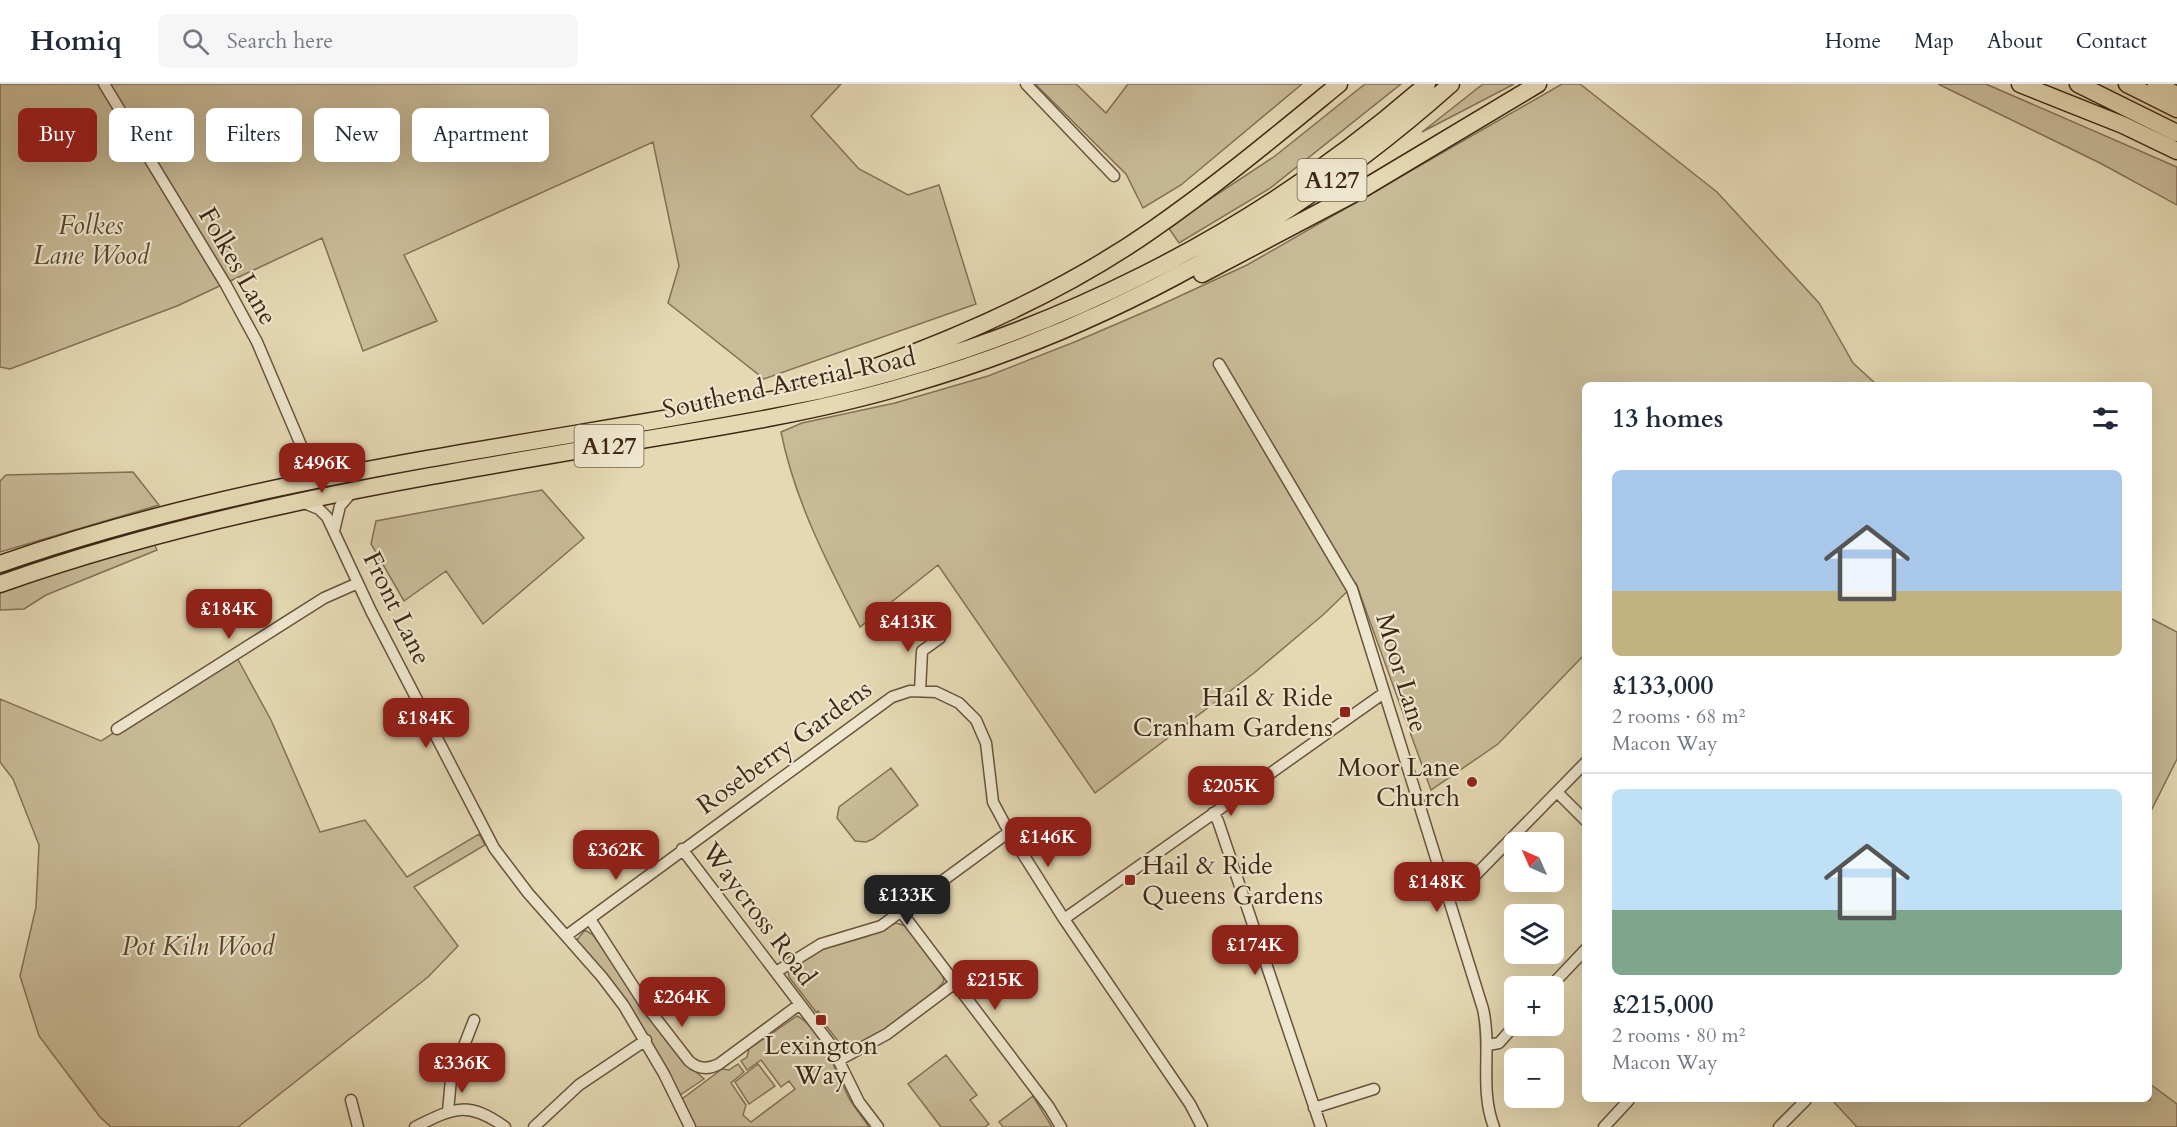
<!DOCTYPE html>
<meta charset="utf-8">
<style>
:root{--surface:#fff;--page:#f6f6f7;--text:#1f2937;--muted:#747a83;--line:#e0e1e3;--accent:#8f2418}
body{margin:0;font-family:Cardo,serif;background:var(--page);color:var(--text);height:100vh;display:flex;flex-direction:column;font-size:22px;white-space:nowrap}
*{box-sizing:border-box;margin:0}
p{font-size:20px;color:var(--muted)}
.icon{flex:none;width:33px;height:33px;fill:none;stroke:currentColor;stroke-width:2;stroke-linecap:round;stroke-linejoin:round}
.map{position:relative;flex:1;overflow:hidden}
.drawer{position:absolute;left:1582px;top:298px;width:570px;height:720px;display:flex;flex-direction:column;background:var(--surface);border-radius:9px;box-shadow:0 6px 24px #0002}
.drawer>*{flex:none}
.banner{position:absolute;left:18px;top:24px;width:570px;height:54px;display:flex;gap:12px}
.needle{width:39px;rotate:315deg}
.tools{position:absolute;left:1504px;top:748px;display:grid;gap:12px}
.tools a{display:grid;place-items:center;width:60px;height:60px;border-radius:9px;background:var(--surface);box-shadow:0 6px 24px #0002;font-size:30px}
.price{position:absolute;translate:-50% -51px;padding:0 14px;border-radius:12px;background:var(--accent);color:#fff;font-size:20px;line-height:39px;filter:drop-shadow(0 2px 3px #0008)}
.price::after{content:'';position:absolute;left:50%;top:36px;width:18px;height:14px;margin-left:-9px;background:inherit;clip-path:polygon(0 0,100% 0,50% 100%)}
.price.active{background:#222;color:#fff}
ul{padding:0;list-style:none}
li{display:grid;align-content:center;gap:12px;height:318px;padding:0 30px}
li+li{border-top:2px solid var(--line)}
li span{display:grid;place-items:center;height:186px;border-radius:9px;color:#555}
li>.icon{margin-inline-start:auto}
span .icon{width:108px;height:108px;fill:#fffc;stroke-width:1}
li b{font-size:26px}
h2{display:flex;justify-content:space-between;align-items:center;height:72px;padding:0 30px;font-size:26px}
.tag{padding:0 21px;border-radius:9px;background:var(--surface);box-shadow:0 6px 24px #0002;font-size:21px;line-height:54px}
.tag.active{background:var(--accent);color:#fff}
header{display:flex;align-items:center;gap:36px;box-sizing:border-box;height:84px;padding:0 30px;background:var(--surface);border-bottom:2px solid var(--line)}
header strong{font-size:28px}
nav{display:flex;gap:33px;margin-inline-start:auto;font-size:21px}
.search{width:420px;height:54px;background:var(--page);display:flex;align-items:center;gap:15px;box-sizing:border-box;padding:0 21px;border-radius:9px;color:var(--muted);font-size:22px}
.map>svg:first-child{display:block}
</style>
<header>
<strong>Homiq</strong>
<div class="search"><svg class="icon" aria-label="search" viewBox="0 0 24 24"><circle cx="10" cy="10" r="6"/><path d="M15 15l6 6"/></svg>Search here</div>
<nav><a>Home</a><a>Map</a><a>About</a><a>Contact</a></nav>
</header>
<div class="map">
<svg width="2177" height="1043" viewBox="0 0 2177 1043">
<rect width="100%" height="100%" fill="#e5d9b3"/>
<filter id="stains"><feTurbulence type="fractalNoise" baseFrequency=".00333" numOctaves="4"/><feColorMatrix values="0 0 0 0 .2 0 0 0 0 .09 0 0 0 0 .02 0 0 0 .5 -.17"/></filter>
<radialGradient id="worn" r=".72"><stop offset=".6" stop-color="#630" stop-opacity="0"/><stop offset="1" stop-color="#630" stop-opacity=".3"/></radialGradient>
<path fill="#c9bb98" stroke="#847156" stroke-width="1.5" d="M0,0H841L811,32L859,85L908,111L939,101L976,220L764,295L668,219L679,182L653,58L404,171L437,237L363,267L322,154L177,222L10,285L0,283Z
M1035,0H1076L1106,29L1128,0H1302L1181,101L1143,124L1126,90Z
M1365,0H1401L1269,105L1179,159L1168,143L1275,72Z
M1483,0H1514L1422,48Z
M1562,0H1580L1717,108L1819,219L1853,279L1877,301L1586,302L1585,570L1498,660L1431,706L1356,499L1324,530L1254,589L1095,709L938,481L860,543C828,480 795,418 781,348L802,339L895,319L988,292L1077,257L1156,223L1247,181Z
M1938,0H1986L2177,83V121L2100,79Z
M133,388L159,421L0,468V397L6,391Z
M542,406L584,454L483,540L446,487L404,517L371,460L376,437Z
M152,455L157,466L46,511L24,525L0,526V506Z
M2150,534L2177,548V675L2150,729Z
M236,572L271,636L320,748L365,736L407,793L479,750L485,761L414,803L458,862L428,893L238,1043H111L100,1033L39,952L20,892L36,823L39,761L13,695L0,678V615L101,657Z
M891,684L918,721L873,755L866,758L855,757L837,734L839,723Z
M896,839L906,842L942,890L944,897C934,913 865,965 845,966L824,939L826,937L818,927L816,928L789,893L788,886L823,865L868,852Z
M585,846L593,851L684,977L704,995L680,1011L576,857Z
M797,932C821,942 838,994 850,1016C856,1025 863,1034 869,1043H696L682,1015L722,985L729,986L738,980L744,988L731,999L746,1021L743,1031L751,1038L795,1005L789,997L781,1003L761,976L747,986L741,977L747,973L749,965Z
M946,971L977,1011L970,1016L989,1040L985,1043H941L908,1000Z
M758,980L775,1002L749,1020L735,998Z
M2150,1000L2177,1020V1043H1857L1832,1016H2150Z
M1033,1012L1052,1043H1003L999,1038Z"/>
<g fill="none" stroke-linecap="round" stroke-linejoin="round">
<defs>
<path id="minor" d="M104,0L226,201L257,258L312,387V396
M1026,0L1114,92
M1219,280L1352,505L1483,925C1492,964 1479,1005 1494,1043
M304,419L319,425L327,433L371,527L494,764L528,809L602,893L624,922L664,990L690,1043
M334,447L340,422L352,408
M920,607L922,567L940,554
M117,645L324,514L358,499
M1557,708L1586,737
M1213,729L1218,737L1321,1043
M682,765L831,961L859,1018L878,1043
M1447,814L1458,809L1586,678
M902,829L1049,1023L1061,1043
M590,835L644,919L689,977C698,985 708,986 719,980L800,920
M1064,835L1384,609
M566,852L892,613L910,607L936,608L959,619L976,636L986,659L993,718L1009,748L1064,835L1190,1020L1202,1043
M776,888L821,860L881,842L1009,748
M1550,903L1586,865
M1488,961L1499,959L1515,941
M839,976L887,950L955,899
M351,1016L358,1043
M1314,1024L1374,1005
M448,1027L451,995L474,936
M415,1043C454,1024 467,1016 505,1043
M534,1043L579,1001L646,956
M1604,1043L1629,1016
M1779,1043L1806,1016"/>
<path id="highway" d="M2020,0L2123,41L2177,67
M2078,0L2177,49
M2127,0L2177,25
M2156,0L2177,11
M1202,190L1361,106L1538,0
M870,285C968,250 1066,206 1152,146C1217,101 1278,50 1339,0
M0,480C265,387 545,361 818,307C1042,257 1254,152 1427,0
M0,500C191,432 387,399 586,365C694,347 803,332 908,301C1110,243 1295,139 1451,0"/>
</defs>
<use href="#minor" stroke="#68543c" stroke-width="13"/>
<use href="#highway" stroke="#3f2715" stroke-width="19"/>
<use href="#minor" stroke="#eee6ce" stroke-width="10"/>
<use href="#highway" stroke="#e5d9b3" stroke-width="16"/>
</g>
<g fill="#8f2418" stroke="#eee6ce" stroke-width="2">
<rect x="1339" y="622" width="12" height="12" rx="3"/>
<circle cx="1472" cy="698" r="6"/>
<rect x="1124" y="790" width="12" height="12" rx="3"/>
<rect x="815" y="930" width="12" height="12" rx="3"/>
</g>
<g text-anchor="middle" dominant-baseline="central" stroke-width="4.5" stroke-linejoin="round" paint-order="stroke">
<g fill="#eee6ce" stroke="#74604c" stroke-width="1.5">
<rect x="1297.5" y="75" width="69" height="42" rx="4.5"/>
<rect x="574.5" y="341" width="69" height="42" rx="4.5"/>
</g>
<g font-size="24" font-weight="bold" fill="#3f2715">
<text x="1332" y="96">A127</text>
<text x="609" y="362">A127</text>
</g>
<g font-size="26" font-style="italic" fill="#5b452f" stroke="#eee6ce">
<text x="91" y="141">Folkes<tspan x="91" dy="30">Lane Wood</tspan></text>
<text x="198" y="862">Pot Kiln Wood</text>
</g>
<g font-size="26" fill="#3f2715" stroke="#eee6ce">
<text transform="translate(238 182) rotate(60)">Folkes Lane</text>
<text transform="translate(789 299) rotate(-12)">Southend Arterial Road</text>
<text transform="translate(397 524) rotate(64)">Front Lane</text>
<text transform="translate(1402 589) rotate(73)">Moor Lane</text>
<text transform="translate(784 663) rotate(-36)">Roseberry Gardens</text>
<text transform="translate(759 830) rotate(53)">Waycross Road</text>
</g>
<g font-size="26" fill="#3f2715" stroke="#eee6ce" text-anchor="end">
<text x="1333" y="613">Hail &amp; Ride<tspan x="1333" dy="30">Cranham Gardens</tspan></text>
<text x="1460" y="683">Moor Lane<tspan x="1460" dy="30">Church</tspan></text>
<text x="1142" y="781" text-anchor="start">Hail &amp; Ride<tspan x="1142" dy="30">Queens Gardens</tspan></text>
<text x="821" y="961" text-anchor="middle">Lexington<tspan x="821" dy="30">Way</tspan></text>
</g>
</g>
<rect width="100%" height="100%" filter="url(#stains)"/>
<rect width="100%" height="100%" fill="url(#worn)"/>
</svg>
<div class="tools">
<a><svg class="needle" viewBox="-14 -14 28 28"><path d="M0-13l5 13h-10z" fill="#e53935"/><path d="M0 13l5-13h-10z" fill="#747a83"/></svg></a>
<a><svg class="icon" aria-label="layers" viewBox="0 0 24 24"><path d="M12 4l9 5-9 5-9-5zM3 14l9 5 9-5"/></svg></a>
<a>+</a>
<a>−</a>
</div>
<b class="price" style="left:322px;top:410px">£496K</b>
<b class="price" style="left:229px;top:556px">£184K</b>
<b class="price" style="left:908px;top:569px">£413K</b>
<b class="price" style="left:426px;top:665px">£184K</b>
<b class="price" style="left:1231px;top:733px">£205K</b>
<b class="price" style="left:1048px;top:784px">£146K</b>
<b class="price" style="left:616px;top:797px">£362K</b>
<b class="price" style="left:1437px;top:829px">£148K</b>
<b class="price active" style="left:907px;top:842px">£133K</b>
<b class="price" style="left:1255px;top:892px">£174K</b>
<b class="price" style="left:995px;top:927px">£215K</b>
<b class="price" style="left:682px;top:944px">£264K</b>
<b class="price" style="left:462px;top:1010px">£336K</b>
<div class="banner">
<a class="tag active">Buy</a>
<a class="tag">Rent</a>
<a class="tag">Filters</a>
<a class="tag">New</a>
<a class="tag">Apartment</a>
</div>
<section class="drawer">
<h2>13 homes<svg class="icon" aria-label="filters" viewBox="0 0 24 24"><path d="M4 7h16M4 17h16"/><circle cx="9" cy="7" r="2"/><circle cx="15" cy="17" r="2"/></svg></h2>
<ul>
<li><span style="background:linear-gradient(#a9c7e8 65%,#c2b280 0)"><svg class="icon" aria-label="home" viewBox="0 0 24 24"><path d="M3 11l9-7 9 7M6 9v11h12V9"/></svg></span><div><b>£133,000</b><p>2 rooms · 68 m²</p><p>Macon Way</p></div></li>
<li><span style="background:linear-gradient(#bfe0f5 65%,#7fa58c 0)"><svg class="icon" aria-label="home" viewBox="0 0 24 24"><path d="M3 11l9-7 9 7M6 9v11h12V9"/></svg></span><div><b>£215,000</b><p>2 rooms · 80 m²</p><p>Macon Way</p></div></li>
</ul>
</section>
</div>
